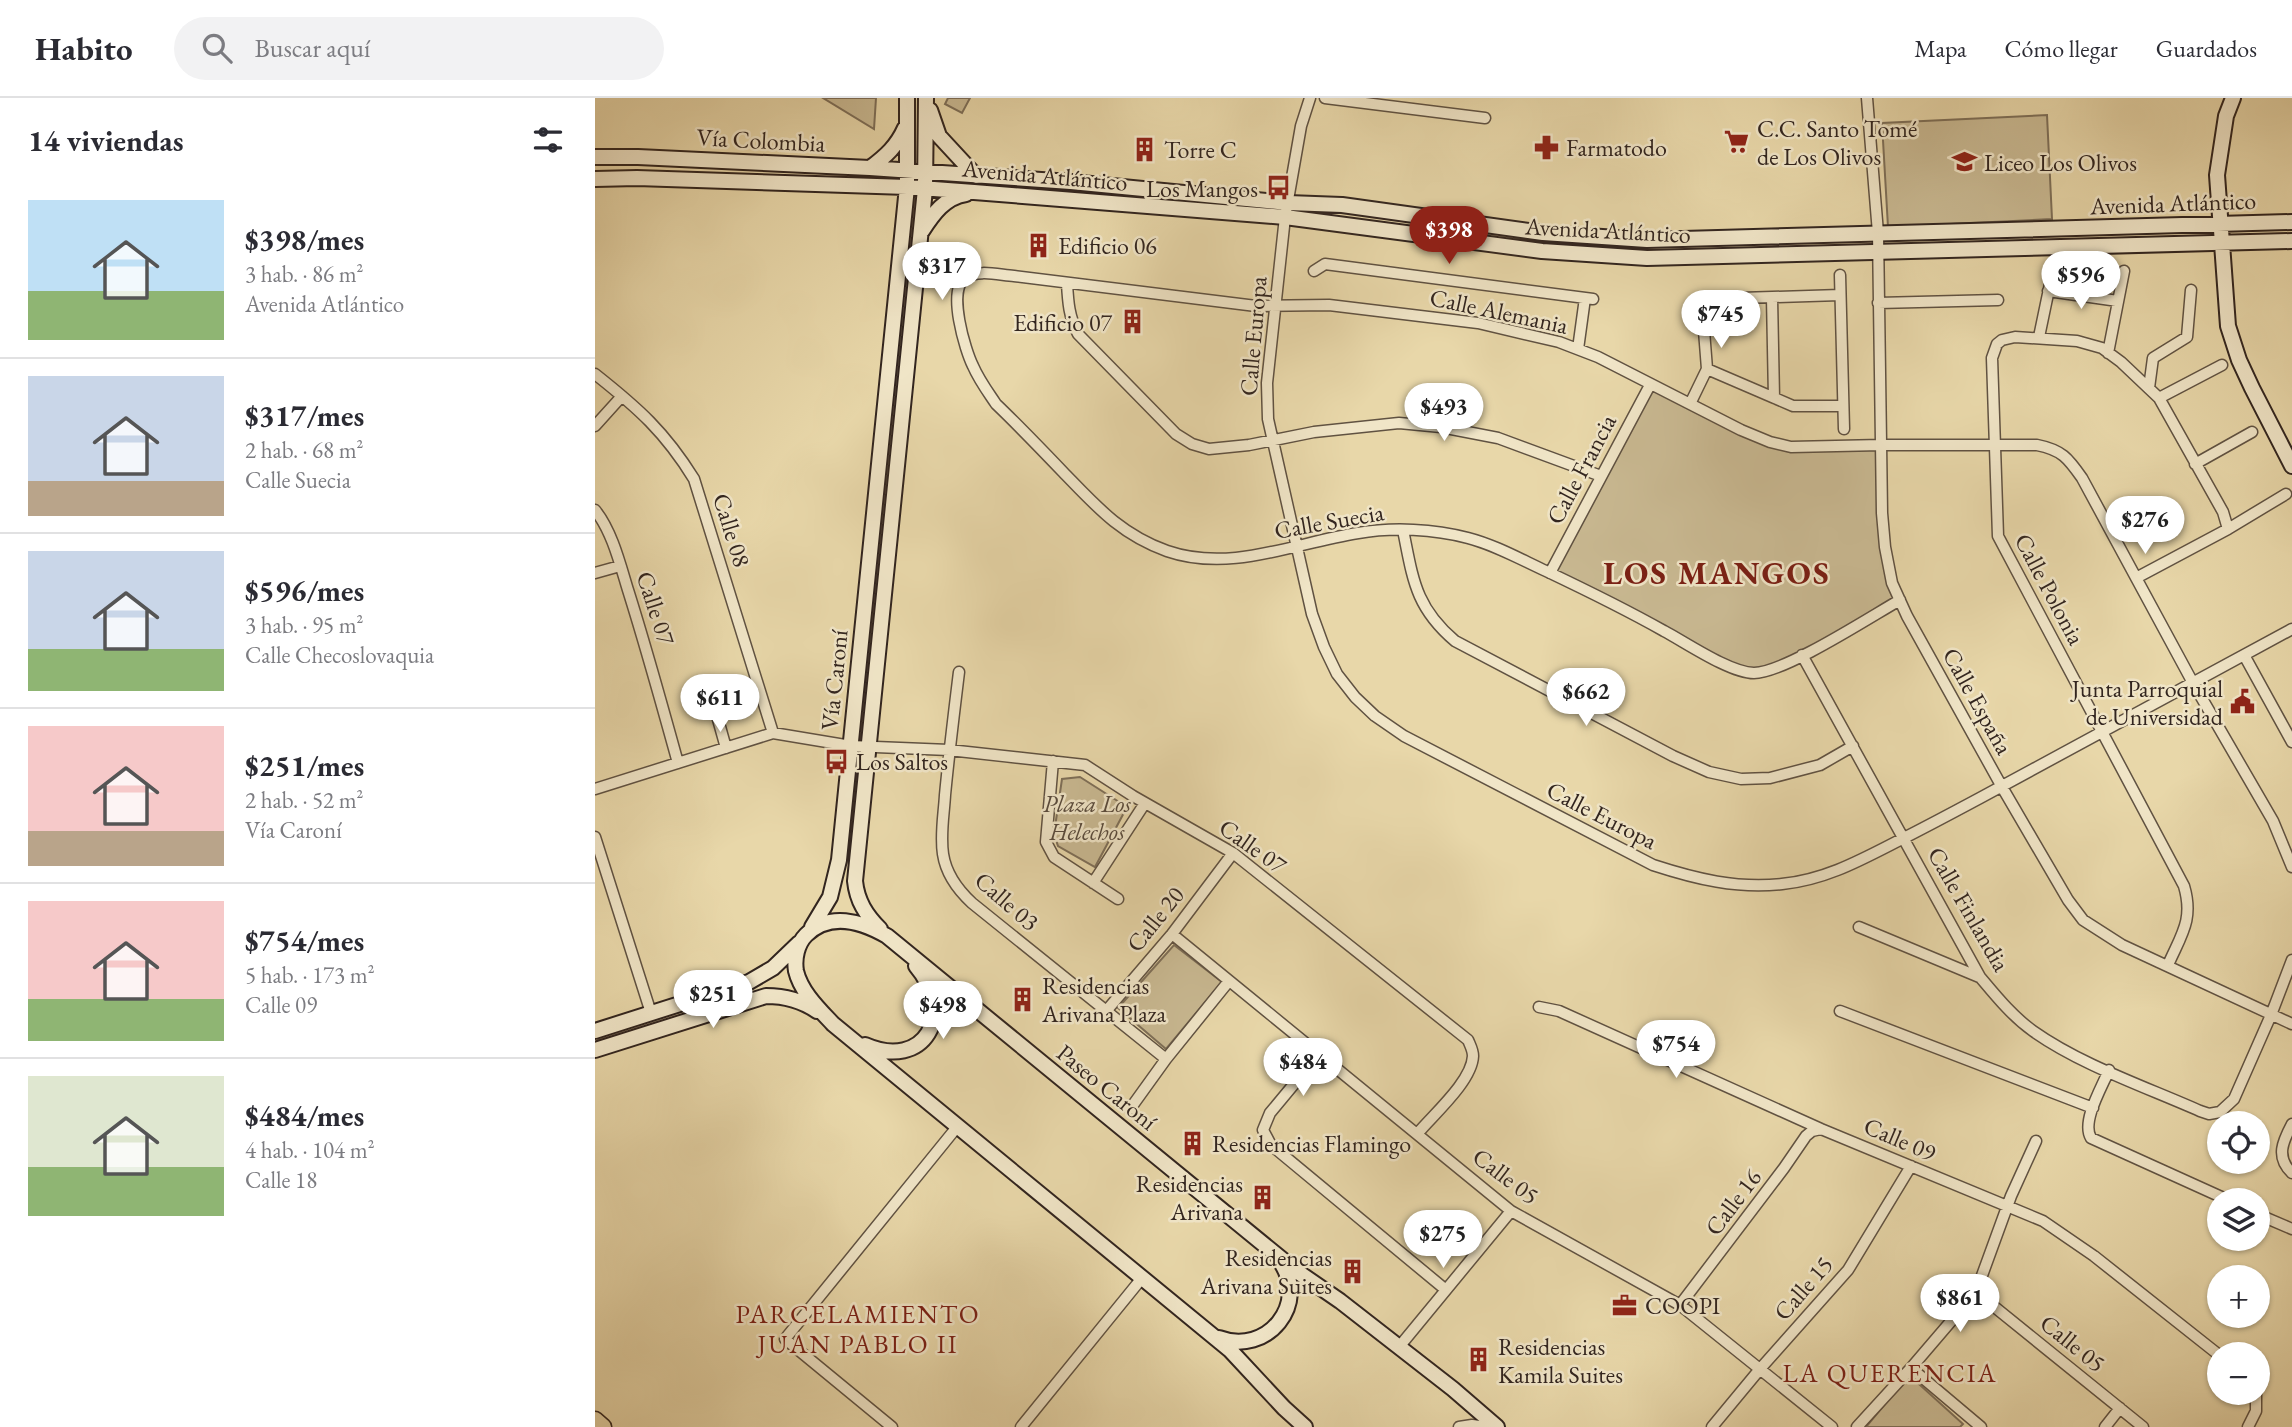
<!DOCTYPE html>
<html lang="es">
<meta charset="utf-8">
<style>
:root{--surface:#fff;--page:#f2f2f3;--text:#2b2b33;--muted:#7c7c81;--line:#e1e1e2;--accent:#8f2418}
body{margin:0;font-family:"EB Garamond",serif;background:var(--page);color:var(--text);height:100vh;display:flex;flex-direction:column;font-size:26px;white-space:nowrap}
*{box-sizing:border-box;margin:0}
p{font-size:23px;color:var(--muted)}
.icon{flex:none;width:38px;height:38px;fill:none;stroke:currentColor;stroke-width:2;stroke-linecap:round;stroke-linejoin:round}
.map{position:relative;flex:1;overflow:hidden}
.side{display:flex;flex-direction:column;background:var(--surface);width:595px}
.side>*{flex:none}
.controls{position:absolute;left:1612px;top:1013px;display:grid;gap:14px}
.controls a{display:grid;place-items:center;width:63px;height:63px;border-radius:50%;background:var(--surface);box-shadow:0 2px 5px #0004;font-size:35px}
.price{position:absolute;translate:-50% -60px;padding:0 16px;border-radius:24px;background:#fff;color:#222;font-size:23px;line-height:46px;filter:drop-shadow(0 2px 4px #0008)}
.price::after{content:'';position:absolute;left:50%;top:42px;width:21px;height:16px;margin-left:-10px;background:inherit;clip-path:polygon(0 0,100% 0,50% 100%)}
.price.current{background:var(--accent);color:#fff}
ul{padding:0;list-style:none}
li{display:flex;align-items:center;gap:21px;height:175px;padding:0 28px}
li+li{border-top:2px solid var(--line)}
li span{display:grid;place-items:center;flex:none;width:196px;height:140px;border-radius:0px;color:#555}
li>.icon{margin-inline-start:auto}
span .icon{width:84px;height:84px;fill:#fffc;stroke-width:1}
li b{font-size:30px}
h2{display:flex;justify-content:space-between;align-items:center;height:84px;padding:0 28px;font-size:30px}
header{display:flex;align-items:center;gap:42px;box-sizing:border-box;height:98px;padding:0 35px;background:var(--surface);border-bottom:2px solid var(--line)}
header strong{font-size:33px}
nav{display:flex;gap:38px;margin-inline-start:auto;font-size:24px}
.search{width:490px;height:63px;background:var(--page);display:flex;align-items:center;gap:18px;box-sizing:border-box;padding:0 24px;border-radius:38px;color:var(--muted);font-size:26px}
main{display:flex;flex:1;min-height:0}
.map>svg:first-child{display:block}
</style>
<header>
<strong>Habito</strong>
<div class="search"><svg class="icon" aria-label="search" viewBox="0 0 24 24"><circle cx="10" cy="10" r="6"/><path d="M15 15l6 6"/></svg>Buscar aquí</div>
<nav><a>Mapa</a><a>Cómo llegar</a><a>Guardados</a></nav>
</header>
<main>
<section class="side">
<h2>14 viviendas<svg class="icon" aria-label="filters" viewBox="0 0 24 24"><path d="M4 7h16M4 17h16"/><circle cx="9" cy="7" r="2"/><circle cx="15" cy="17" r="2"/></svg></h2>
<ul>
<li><span style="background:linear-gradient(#bfe0f5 65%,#8fb573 0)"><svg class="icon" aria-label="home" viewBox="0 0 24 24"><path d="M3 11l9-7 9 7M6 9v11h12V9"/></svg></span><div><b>$398/mes</b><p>3 hab. · 86 m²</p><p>Avenida Atlántico</p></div></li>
<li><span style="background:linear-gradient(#c9d6e8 75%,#b9a48a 0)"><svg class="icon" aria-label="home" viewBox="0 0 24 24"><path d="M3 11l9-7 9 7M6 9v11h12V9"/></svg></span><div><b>$317/mes</b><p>2 hab. · 68 m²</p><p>Calle Suecia</p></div></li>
<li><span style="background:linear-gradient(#c9d6e8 70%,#8fb573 0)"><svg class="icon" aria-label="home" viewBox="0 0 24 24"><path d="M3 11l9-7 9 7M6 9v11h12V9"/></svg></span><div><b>$596/mes</b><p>3 hab. · 95 m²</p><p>Calle Checoslovaquia</p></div></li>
<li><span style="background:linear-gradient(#f6c9c9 75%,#b9a48a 0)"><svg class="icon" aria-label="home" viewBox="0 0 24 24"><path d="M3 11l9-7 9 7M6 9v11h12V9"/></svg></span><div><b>$251/mes</b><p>2 hab. · 52 m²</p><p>Vía Caroní</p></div></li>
<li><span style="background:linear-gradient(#f6c9c9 70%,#8fb573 0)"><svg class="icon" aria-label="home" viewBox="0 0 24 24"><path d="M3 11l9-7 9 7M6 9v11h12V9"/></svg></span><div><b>$754/mes</b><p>5 hab. · 173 m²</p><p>Calle 09</p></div></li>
<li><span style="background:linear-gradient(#dfe7d0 65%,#8fb573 0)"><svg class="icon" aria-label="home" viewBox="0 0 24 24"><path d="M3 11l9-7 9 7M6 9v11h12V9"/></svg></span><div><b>$484/mes</b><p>4 hab. · 104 m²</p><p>Calle 18</p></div></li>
</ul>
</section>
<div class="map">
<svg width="1697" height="1329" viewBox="0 0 1697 1329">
<rect width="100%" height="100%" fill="#e8d7a9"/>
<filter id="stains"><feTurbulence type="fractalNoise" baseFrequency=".00286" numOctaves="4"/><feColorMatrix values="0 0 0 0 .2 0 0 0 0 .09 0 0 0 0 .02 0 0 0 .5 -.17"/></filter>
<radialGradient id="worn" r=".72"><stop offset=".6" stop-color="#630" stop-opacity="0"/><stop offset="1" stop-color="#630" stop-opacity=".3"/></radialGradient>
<path fill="#c9b992" stroke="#7e6f58" stroke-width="2" d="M228,0H281L279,31Z
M353,0H375L367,15L350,6Z
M1452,17L1457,121L1293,129L1287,25Z
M1055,287L1175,344L1286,347L1287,415L1305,502L1174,571H1143L955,475Z
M485,679L532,709L500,769L463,748L459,736L467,681Z
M579,847L627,884L571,951L523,910Z
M1314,1277L1368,1326L1365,1329H1271Z"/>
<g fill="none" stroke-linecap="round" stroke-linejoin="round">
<defs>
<path id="street" d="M715,0L706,28L690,119L672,285L673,321L717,516L729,549L742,576L760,599L780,618L809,638L1058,767C1101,781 1142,791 1187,786C1229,782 1264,763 1301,744C1329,730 1357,715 1385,700C1490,644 1593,587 1697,531
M730,0L890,20
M1272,0L1283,135L1287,415L1290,449L1297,485L1312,518L1407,689L1473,802L1488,822L1527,847L1697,926
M719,173L730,166L998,201
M1245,177L1249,331
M472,185C473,204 474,219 483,236L581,336L597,346L614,351L654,347L719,334L804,325L846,329L903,340L1006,378
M1453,193L1523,203
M1177,200L1179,300
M1283,205L1403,202
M1444,239L1459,167
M983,251L990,200
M1513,255L1529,173
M1112,271L1198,308H1248
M0,276C43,310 70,334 99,381L178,635
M1554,290L1558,260L1592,239L1596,192
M1564,300L1627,267
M1095,306L1112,271L1107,207L1114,201L1245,197
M0,328L27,298
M1600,366L1657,334
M0,412C17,433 25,466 33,492C51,549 67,607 83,665
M1633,431L1691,396
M808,432C818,481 820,509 860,543L1078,658L1114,674L1146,681L1175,680L1225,667L1258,648
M0,475L25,468
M955,475L1055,287
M1541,480L1633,431L1628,414L1564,300L1526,264L1507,250L1482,243L1420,239L1407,242L1402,246L1397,260L1403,438L1589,788C1599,822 1586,837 1573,867
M1305,502C1275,519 1189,575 1159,575C1135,575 1090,544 1069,533C1030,511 991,492 951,473C925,461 900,447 873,440C839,431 798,429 763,435C699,445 636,475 572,453C525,436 501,408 468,374C446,351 424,328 401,306C393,294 384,282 378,268C370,252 352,192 370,180C383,171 404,177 419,178L661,208L734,207L883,225L964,244L1003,259L1146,332L1175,344L1196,349L1286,347H1442C1467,352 1473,360 1487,380L1598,585L1678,723L1697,769
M1207,557L1385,879C1401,898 1417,918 1438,933C1486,967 1551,989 1605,1013L1614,1016L1625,1014L1639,1001L1676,917L1697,862
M1649,557L1697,644
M364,574C359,615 354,655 350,697C349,716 345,736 348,756C351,776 363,792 377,805L571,961
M117,600L131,650
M458,663L451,744L459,759L523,801
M0,691L178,635L256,648L354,652L490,667L538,698L638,755L873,942C875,947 878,952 878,958C877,983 839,1016 823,1035
M0,739L56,915
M498,785L550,705
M1264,829L1384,879
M577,836L916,1113L1085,1207L1237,1329
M944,909L964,913L1226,1031L1448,1123L1499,1158L1624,1257
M512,912L577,836L638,755
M1245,913L1498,1010
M724,956L675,1015L668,1032L676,1047L851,1192
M1514,972C1507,989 1486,1024 1496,1040L1633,1102
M535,1011L571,961L634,883
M1697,1026C1688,1043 1680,1059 1697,1075
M1662,1116L1697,1131
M1381,1194L1548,1329
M1085,1207L1189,1070L1211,1038L1217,1033L1226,1031
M804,1249L916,1113
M1316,1270L1386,1329
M297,1329L190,1241L362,1029
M426,1329L547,1180
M864,1329L877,1327L893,1329
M1117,1329L1165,1271L1253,1172L1316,1068
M1262,1329L1316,1270L1381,1194L1416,1098L1441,1043
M1510,1329L1525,1310
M1653,1329L1661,1313V1295"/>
<path id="secondary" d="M1638,0L1631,18L1622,77L1633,228L1644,262L1657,290L1697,368
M335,12L344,38L381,78
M0,59H43L275,70L476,84L693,105L747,107L948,135L1052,142L1697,124
M275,70C291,58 302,48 310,30
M0,81L42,80L312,89L379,94L690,119L947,153L1052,160L1697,143
M327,133C338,116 350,99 371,96
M217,829L235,799L244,762L312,89V0
M285,831C271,817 262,803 260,783L330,91L331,0
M0,933L154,884L178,870L204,845
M270,947C329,973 362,916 321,868
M0,952L171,898C190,898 206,902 222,913
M624,1240C672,1258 715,1206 685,1163
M710,1329L689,1310L635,1252L238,926C224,911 206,894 201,873C199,861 202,846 211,837C234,814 266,823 292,838L700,1172L745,1203L858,1291L902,1329"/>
<path id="primary" d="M0,1322L8,1329"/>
</defs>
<use href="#street" stroke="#605242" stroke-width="13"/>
<use href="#secondary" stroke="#32251f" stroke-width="18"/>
<use href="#primary" stroke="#32251f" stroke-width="19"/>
<use href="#street" stroke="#f0e5c7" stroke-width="10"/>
<use href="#secondary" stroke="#f0e5c7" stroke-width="14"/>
<use href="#primary" stroke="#e8d7a9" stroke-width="16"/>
</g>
<defs>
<symbol id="supermarket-bare" viewBox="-9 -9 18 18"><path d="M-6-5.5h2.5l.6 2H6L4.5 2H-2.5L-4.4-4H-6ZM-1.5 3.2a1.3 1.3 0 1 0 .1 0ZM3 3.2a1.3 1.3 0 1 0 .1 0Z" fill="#8f2418" stroke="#f0e5c7" stroke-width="2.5" paint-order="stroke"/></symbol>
<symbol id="pharmacy-bare" viewBox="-9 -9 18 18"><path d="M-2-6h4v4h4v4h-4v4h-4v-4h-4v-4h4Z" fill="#8f2418" stroke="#f0e5c7" stroke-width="2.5" paint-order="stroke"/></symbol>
<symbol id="building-bare" viewBox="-9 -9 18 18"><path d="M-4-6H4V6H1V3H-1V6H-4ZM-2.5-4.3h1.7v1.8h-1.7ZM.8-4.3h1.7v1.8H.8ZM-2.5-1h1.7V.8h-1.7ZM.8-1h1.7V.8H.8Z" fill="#8f2418" stroke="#f0e5c7" stroke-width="2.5" paint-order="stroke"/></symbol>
<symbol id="school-bare" viewBox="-9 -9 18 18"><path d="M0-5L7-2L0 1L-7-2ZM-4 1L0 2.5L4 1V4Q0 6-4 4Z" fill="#8f2418" stroke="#f0e5c7" stroke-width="2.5" paint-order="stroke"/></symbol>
<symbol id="bus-bare" viewBox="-9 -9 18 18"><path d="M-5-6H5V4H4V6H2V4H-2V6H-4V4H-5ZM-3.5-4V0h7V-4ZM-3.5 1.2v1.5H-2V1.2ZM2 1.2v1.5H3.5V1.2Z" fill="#8f2418" stroke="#f0e5c7" stroke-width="2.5" paint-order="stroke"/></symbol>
<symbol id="civic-bare" viewBox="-9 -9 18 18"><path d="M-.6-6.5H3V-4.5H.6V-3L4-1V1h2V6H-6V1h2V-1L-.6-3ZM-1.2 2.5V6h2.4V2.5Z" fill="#8f2418" stroke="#f0e5c7" stroke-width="2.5" paint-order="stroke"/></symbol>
<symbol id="office-bare" viewBox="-9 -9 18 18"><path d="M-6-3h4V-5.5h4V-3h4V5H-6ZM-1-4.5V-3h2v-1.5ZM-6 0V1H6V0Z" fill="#8f2418" stroke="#f0e5c7" stroke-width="2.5" paint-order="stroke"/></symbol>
</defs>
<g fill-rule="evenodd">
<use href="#supermarket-bare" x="1124" y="26" width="35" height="35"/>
<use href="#pharmacy-bare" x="934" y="32" width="35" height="35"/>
<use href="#building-bare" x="532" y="34" width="35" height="35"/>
<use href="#school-bare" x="1352" y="46" width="35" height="35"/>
<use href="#bus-bare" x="666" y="72" width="35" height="35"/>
<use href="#building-bare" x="426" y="130" width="35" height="35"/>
<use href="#building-bare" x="520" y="206" width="35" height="35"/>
<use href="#civic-bare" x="1630" y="586" width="35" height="35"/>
<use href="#bus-bare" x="224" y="646" width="35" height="35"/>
<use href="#building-bare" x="410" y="884" width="35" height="35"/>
<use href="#building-bare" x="580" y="1028" width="35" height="35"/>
<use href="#building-bare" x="650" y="1082" width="35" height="35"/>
<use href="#building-bare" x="740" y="1156" width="35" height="35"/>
<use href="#office-bare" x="1012" y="1190" width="35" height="35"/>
<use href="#building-bare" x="866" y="1244" width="35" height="35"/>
</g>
<g text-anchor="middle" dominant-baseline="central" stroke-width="5" stroke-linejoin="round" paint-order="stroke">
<g font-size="24" fill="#32251f" stroke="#f0e5c7" text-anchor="start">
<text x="1162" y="30">C.C. Santo Tomé<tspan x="1162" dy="28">de Los Olivos</tspan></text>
<text x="971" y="49">Farmatodo</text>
<text x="569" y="51">Torre C</text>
<text x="1389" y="64">Liceo Los Olivos</text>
<text x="663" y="90" text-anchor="end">Los Mangos</text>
<text x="463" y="147">Edificio 06</text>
<text x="517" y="224" text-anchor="end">Edificio 07</text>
<text x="1628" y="590" text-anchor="end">Junta Parroquial<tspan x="1628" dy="28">de Universidad</tspan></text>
<text x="261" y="663">Los Saltos</text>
<text x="447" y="887">Residencias<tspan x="447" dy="28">Arivana Plaza</tspan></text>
<text x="617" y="1045">Residencias Flamingo</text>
<text x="648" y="1085" text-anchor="end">Residencias<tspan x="648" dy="28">Arivana</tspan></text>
<text x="737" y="1159" text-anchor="end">Residencias<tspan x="737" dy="28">Arivana Suites</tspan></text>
<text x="1050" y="1207">COOPI</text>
<text x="903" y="1248">Residencias<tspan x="903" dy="28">Kamila Suites</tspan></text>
</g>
<g font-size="24" fill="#32251f" stroke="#f0e5c7">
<text transform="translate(166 42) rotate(3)">Vía Colombia</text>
<text transform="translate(450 77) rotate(5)">Avenida Atlántico</text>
<text transform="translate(1578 105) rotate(-2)">Avenida Atlántico</text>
<text transform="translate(1013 132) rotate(3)">Avenida Atlántico</text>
<text transform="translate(904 213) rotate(12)">Calle Alemania</text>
<text transform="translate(658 238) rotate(-85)">Calle Europa</text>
<text transform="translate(986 371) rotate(-62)">Calle Francia</text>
<text transform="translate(734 423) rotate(-10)">Calle Suecia</text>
<text transform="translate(137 432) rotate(73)">Calle 08</text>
<text transform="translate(1455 491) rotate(62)">Calle Polonia</text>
<text transform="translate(61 510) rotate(72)">Calle 07</text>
<text transform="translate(239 582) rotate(-84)">Vía Caroní</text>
<text transform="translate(1383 603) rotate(61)">Calle España</text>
<text transform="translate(1007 717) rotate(27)">Calle Europa</text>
<text transform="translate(658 748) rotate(35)">Calle 07</text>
<text transform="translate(412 803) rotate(41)">Calle 03</text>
<text transform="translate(1374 811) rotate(60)">Calle Finlandia</text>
<text transform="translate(560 821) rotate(-51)">Calle 20</text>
<text transform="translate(512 989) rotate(39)">Paseo Caroní</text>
<text transform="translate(1305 1041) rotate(23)">Calle 09</text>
<text transform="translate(911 1078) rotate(37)">Calle 05</text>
<text transform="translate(1138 1104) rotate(-53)">Calle 16</text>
<text transform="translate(1208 1190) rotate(-49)">Calle 15</text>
<text transform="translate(1478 1245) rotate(39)">Calle 05</text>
</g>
<g font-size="24" font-style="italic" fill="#584a3c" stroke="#f0e5c7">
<text x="492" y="705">Plaza Los<tspan x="492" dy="28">Helechos</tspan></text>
</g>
<g font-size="26" letter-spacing="2" fill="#7a1f14" stroke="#f0e5c7">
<text x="263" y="1216">PARCELAMIENTO<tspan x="263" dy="30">JUAN PABLO II</tspan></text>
<text x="1295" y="1275">LA QUERENCIA</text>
</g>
<g font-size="32" font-weight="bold" letter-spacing="2" fill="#7a1f14" stroke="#f0e5c7">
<text x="1122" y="475">LOS MANGOS</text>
</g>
</g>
<rect width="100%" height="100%" filter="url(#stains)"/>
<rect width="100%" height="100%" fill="url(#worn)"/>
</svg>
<div class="controls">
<a><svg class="icon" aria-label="locate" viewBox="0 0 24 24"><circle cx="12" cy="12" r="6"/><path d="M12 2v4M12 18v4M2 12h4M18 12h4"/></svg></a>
<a><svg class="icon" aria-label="layers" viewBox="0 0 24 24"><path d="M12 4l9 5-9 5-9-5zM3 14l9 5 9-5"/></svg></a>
<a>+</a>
<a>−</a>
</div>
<b class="price current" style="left:854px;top:168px">$398</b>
<b class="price" style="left:347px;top:204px">$317</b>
<b class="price" style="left:1486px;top:213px">$596</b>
<b class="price" style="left:1126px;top:252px">$745</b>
<b class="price" style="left:849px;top:345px">$493</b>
<b class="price" style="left:1550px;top:458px">$276</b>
<b class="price" style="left:991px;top:630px">$662</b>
<b class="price" style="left:125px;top:636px">$611</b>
<b class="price" style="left:118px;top:932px">$251</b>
<b class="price" style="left:348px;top:943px">$498</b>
<b class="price" style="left:1081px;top:982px">$754</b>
<b class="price" style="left:708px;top:1000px">$484</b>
<b class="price" style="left:848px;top:1172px">$275</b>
<b class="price" style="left:1365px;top:1236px">$861</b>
</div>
</main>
